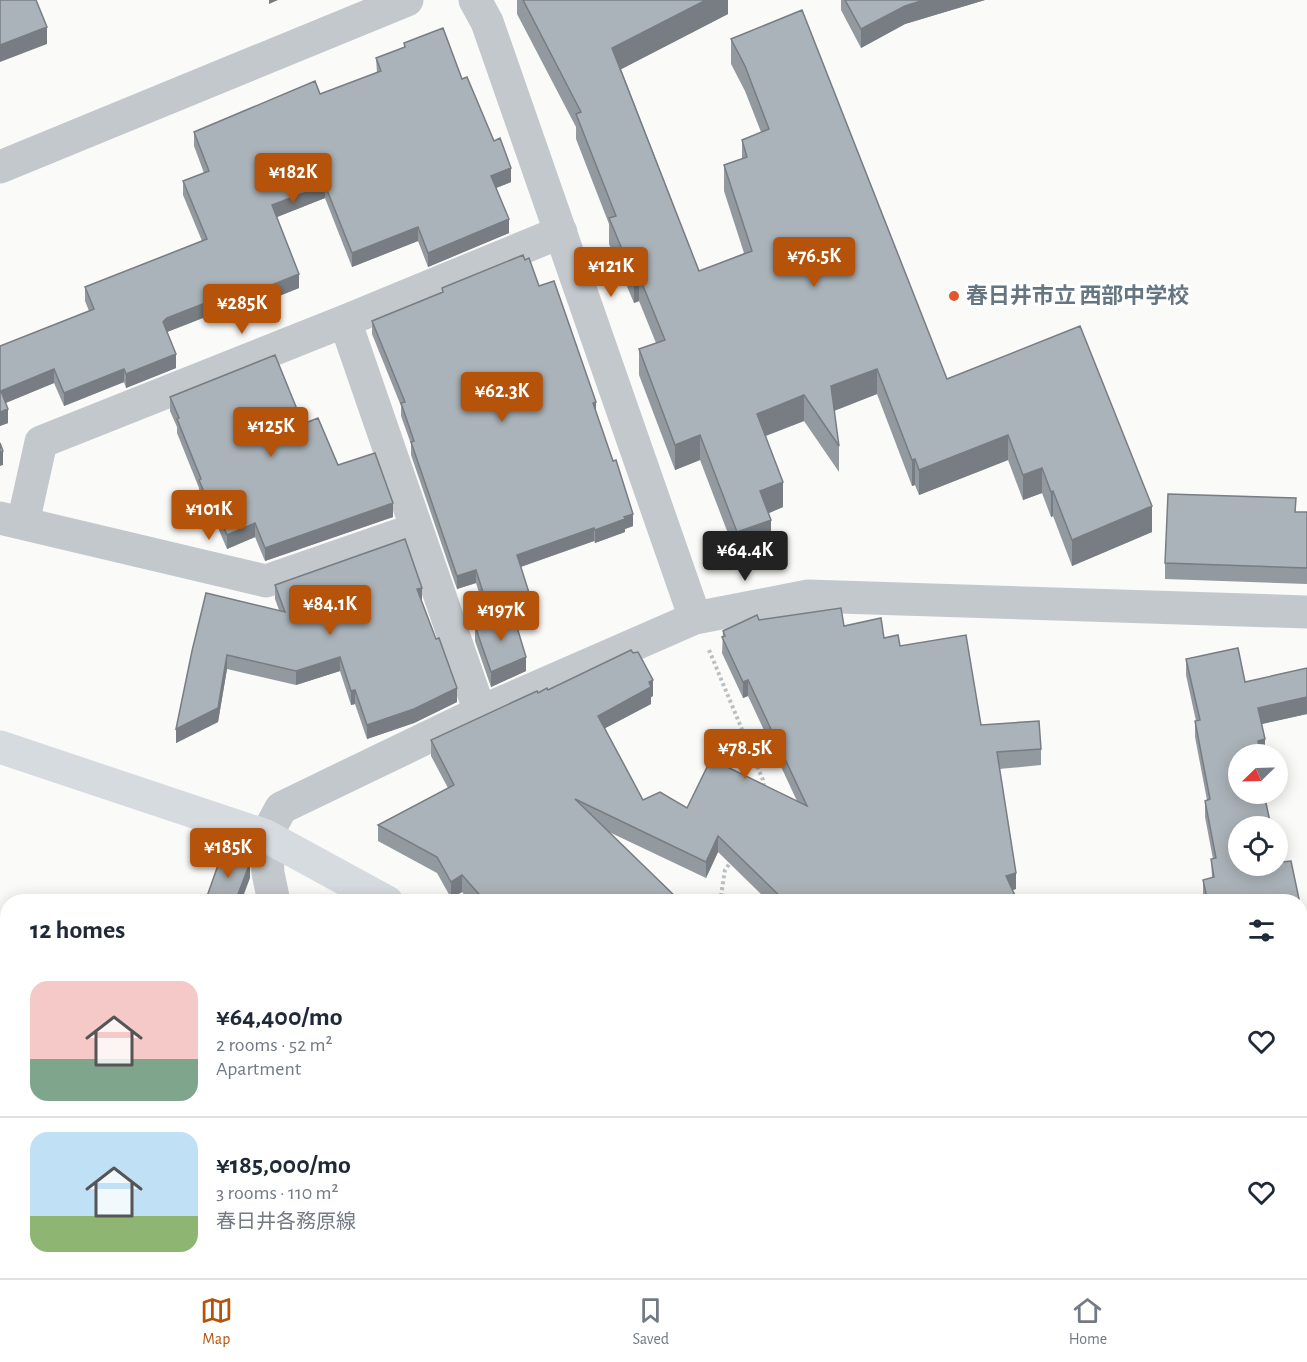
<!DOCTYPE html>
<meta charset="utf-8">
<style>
:root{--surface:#fff;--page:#f6f6f7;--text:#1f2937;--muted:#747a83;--line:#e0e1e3;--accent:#b45309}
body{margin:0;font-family:"Alegreya Sans","Noto Sans JP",sans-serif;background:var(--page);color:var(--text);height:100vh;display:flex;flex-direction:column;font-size:22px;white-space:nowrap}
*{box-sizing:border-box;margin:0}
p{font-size:20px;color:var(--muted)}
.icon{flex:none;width:33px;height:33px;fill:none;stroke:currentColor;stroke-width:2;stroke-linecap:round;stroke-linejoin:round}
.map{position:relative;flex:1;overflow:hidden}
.panel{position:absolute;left:0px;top:894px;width:1308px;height:384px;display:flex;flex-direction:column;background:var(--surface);border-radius:24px 24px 0 0;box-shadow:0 3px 15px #0003}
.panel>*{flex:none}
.needle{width:39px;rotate:247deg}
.buttons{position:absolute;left:1228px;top:744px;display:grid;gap:12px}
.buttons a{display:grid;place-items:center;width:60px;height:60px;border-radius:50%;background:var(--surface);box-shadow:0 3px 15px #0003;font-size:30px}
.price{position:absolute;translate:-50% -51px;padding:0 14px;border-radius:6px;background:var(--accent);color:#fff;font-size:20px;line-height:39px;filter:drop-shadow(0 2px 3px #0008)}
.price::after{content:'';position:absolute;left:50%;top:36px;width:18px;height:14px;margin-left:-9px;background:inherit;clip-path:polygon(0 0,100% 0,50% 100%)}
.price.selected{background:#222;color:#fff}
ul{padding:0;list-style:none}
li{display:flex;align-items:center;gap:18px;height:150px;padding:0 30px}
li+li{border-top:2px solid var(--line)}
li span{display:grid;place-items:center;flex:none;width:168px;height:120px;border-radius:18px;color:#555}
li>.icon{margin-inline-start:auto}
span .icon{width:72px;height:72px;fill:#fffc;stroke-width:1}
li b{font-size:26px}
h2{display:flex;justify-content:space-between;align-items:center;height:72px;padding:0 30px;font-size:26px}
.dock{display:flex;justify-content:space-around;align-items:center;height:84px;border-top:2px solid var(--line);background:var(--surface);font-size:16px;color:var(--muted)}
.dock a{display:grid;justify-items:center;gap:3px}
.dock .selected{color:var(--accent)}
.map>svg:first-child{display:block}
</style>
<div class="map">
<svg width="1307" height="1278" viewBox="0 0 1307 1278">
<rect width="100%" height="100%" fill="#fafaf8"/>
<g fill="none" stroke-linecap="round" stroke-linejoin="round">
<path stroke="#bbbfc2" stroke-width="4" stroke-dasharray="3 3" stroke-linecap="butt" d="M709,650L763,780L764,787
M720,902L725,870L732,860"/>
<path stroke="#c3c8cc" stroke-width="33" d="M475,0L487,22L695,618
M0,167L407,0
M345,321L480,712
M0,518L266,581L416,529
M23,523L41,442L345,321L561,232
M274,902L268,873L266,836L281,808L480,712L695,618L808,596L1307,612
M1300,937L1307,935
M353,1270L354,1278
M734,1270L735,1278
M974,1270L987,1278"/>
<path stroke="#d6dbdf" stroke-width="33" d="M0,747L266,836L387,902
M1063,1270L1077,1278"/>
</g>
<path fill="#929a9f" d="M517,0H728V14L621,69L699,271L744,253L724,191V165L742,159V140L761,132L745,91L731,64V39L947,379L1152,532L1072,566L1053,516L1051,517L1042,493L1023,500L1008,460L919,495L915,485L912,486L877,394L834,411L839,446V472L804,421L766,436L783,507L768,513L771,545L737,557L700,460L675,470L639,375V349L656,343L639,301L634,303L609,244V224L576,139V127L517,14Z
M841,0H985L905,24L861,48L841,10Z
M404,43L462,79L511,182L496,188L509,233L428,267L418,241L352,267L325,198L277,217L299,288L234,314L231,307L167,332L176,368L126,388L124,382L64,406L54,383L5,403L8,423L0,426V346L89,311L85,301V287L202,241L183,195V181L204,173L194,146V132L320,94L377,73L376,58L404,48Z
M539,286L596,413L633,526L625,529V532L595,543L594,541L521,567L532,615L515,620L526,671L491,687L475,641V626L488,622L476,583L457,589L411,455V444L401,416V406L372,334V321L442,293V288Z
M170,397L303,424L338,465L393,517L265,561L255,537L227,549L216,523L212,525L199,494V488L177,433V427L170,411Z
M1296,512H1307V584L1165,579V563Z
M275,585L422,602L457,702L414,723L367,739L355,704L351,705L340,671L296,685L227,669L218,722L176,743L192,651L279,610L275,599Z
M759,620L844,626L884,638L900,646L981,725L1041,749V765L999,769L1016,889L1012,890L1018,902H769L718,852L706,878L609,832L681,902H471L462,892L451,898L437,873L378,841V825L448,788L431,756V740L538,693L548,690L653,696L651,697V704L605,728L643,800L687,808L797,801L748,696L743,698L722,653L723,631Z
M1186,659L1245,682L1307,668V714L1261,724L1265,754H1239L1271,826L1282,862L1299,902H1204L1203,896V880L1212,878L1211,859H1213L1205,817V801L1207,800L1195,737V721H1196L1186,675Z
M393,1270H421L404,1278H396Z
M1252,1270H1300L1307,1278H1258Z"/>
<path fill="#777d82" d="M269,0H278L269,4Z
M706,0H728V14L612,74V48Z
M924,0H985L905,24L861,48V29L905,6Z
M47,27V44L0,62V45Z
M511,168V182L491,190V176Z
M325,185V198L272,219V205Z
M509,219V233L428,267V253Z
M418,227V241L352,267V253Z
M299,274V288L234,314V300Z
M639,276V301L634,303V278Z
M231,293V307L167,332L163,322L167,318Z
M176,354V368L126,388V374Z
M54,369V383L1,405V391Z
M124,369V382L64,406V393Z
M877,369V394L831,412V386Z
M804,395V421L757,439V414Z
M596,402V414L593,403Z
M8,409V423L0,426V412Z
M700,435V460L675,470V445Z
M1008,435V460L919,495V470Z
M3,451V465L0,466V452Z
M915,459V485L912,486V460Z
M1042,468V493L1023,500V475Z
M783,482V507L760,517V491Z
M1053,491V516L1051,517V492Z
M393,503V517L265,561V548Z
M1152,506V532L1072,566V540Z
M216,509V523L212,525V511Z
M633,514V526L625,529V532L595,543V530Z
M771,520V545L737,557V532Z
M255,523V537L227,549V535Z
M594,528V541L517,568V555Z
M476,570V583L457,589V576Z
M422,588V602L417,589Z
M532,602V615L490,628V615Z
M227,655V669L218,722L176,743V729Z
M340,657V671L296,685V671Z
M526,657V671L491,687V672Z
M653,680V696L651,697V704L598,732V716Z
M748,680V696L743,698V682Z
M457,688V702L414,723L367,739V725Z
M355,690V704L351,705V691Z
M1307,697V714L1258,725V708Z
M1265,739V754H1258V741Z
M718,836V852L706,878V862Z
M250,863V878L241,902H235Z
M1016,873V889L1006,892V876Z
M462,875V892L451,898V882Z
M1307,1154V1180L1304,1182V1186L1300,1189V1173Z
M397,1270H421L404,1278H397Z"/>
<path fill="#aab3b9" stroke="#777d82" stroke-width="1.5" d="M0,0H36L47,27L0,45Z
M523,0H706L612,48L699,271L752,251L724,165L747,157L742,140L769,129L745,66L731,39L802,10L947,379L1080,326L1152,506L1072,540L1053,491L1051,492L1042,468L1023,475L1008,435L919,470L915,459L912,460L877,369L831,386L839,446L804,395L757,414L783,482L760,491L771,520L737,532L700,435L675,445L639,349L665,340L639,276L634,278L609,218L616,216L576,114L581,112Z
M845,0H924L905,6L861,29Z
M443,28L462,79L467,77L494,141L500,138L511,168L491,176L509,219L428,253L418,227L352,253L325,185L272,205L299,274L234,300L231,293L167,318L163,322L176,354L126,374L124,369L64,393L54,369L1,391L8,409L0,412V346L94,309L85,287L207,239L183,181L209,171L194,132L315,81L320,94L381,71L376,58L405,47L404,43Z
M523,255L525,260L529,258L539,286L554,281L596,402L593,403L613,461L616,460L633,514L624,517L625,519L595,530L594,528L517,555L532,602L490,615L476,570L457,576L411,442L414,441L401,403L405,402L372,321L443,292L442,288Z
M275,355L303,424L318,418L338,465L375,453L393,503L265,548L255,523L227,535L216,509L212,511L199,480L201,479L177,419L179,418L170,397Z
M0,443L3,451L0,452Z
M1168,494L1296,498L1295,512H1307V568L1165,563Z
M405,539L422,588L417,589L436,639L439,638L457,688L414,709L367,725L355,690L351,691L340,657L296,671L227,655L218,708L176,729L192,651L206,593L285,612L275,585Z
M841,608L844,626L881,618L884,638L898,635L900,646L966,635L981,725L1039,721L1041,749L997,752L1016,873L1006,876L1018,902H786L718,836L706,862L575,799L681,902H486L462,875L451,882L437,857L378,825L454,785L431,740L537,691L538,693L547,688L548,690L631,650L633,653L638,652L653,680L649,682L651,687L598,716L643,800L660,792L687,808L711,759L807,806L748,680L743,682L722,637L725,636L723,631L757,615L759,620Z
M513,614L526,657L491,672L475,626Z
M1238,648L1245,682L1307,668V697L1258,708L1265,739L1258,741L1261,754H1239V794H1264L1271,826H1239V866H1278V840L1282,862L1291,861L1299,899L1289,902H1208L1203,880L1214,877L1211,859L1216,858L1205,801L1210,799L1195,721L1200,720L1186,659Z
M223,851L249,860L250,863L235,902H205Z
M1301,959L1307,968V1164L1302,1167L1304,1170L1300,1173Z
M1300,1239L1307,1248V1278H1269L1264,1270H1300Z
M259,1270H321L324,1278H249L248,1275Z
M766,1270H938L942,1278H767Z"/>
<circle fill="#e4572e" stroke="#fff" stroke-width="2" cx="954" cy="296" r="6"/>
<g text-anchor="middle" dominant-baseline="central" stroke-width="6" stroke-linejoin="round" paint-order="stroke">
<g font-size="22" font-weight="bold" fill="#657683" stroke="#fff" text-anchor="start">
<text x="966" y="296">春日井市立 西部中学校</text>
</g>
</g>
</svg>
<div class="buttons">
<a><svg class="needle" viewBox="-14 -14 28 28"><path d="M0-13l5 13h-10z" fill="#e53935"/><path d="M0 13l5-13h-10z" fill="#747a83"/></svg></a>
<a><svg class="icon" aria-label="locate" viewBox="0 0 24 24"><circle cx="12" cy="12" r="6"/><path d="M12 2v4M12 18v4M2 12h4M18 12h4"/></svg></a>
</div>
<b class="price" style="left:293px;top:204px">¥182K</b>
<b class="price" style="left:814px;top:288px">¥76.5K</b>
<b class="price" style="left:611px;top:298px">¥121K</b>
<b class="price" style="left:242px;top:335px">¥285K</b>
<b class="price" style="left:502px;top:423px">¥62.3K</b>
<b class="price" style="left:271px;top:458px">¥125K</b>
<b class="price" style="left:209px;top:541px">¥101K</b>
<b class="price selected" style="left:745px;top:582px">¥64.4K</b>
<b class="price" style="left:330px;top:636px">¥84.1K</b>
<b class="price" style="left:501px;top:642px">¥197K</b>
<b class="price" style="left:745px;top:780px">¥78.5K</b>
<b class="price" style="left:228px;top:879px">¥185K</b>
<section class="panel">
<h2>12 homes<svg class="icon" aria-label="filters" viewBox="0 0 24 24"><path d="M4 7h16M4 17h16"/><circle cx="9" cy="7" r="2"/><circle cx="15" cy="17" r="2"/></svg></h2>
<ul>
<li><span style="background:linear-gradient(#f6c9c9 65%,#7fa58c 0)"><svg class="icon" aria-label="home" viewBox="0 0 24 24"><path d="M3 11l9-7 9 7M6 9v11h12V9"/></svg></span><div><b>¥64,400/mo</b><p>2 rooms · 52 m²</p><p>Apartment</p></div><svg class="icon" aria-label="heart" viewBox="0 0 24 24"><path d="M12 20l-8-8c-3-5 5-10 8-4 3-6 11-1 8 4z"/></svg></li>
<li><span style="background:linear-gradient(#bfe0f5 70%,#8fb573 0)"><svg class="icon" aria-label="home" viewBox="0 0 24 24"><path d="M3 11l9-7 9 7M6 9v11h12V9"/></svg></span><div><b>¥185,000/mo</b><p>3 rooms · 110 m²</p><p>春日井各務原線</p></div><svg class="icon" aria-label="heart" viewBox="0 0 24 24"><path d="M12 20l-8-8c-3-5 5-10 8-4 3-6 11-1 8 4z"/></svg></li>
</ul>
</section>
</div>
<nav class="dock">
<a class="selected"><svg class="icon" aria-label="map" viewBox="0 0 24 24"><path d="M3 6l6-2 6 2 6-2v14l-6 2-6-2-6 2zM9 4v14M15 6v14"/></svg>Map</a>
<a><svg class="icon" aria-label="saved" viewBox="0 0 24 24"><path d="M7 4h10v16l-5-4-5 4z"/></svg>Saved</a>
<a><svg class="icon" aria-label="home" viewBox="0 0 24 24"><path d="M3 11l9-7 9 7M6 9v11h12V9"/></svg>Home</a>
</nav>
